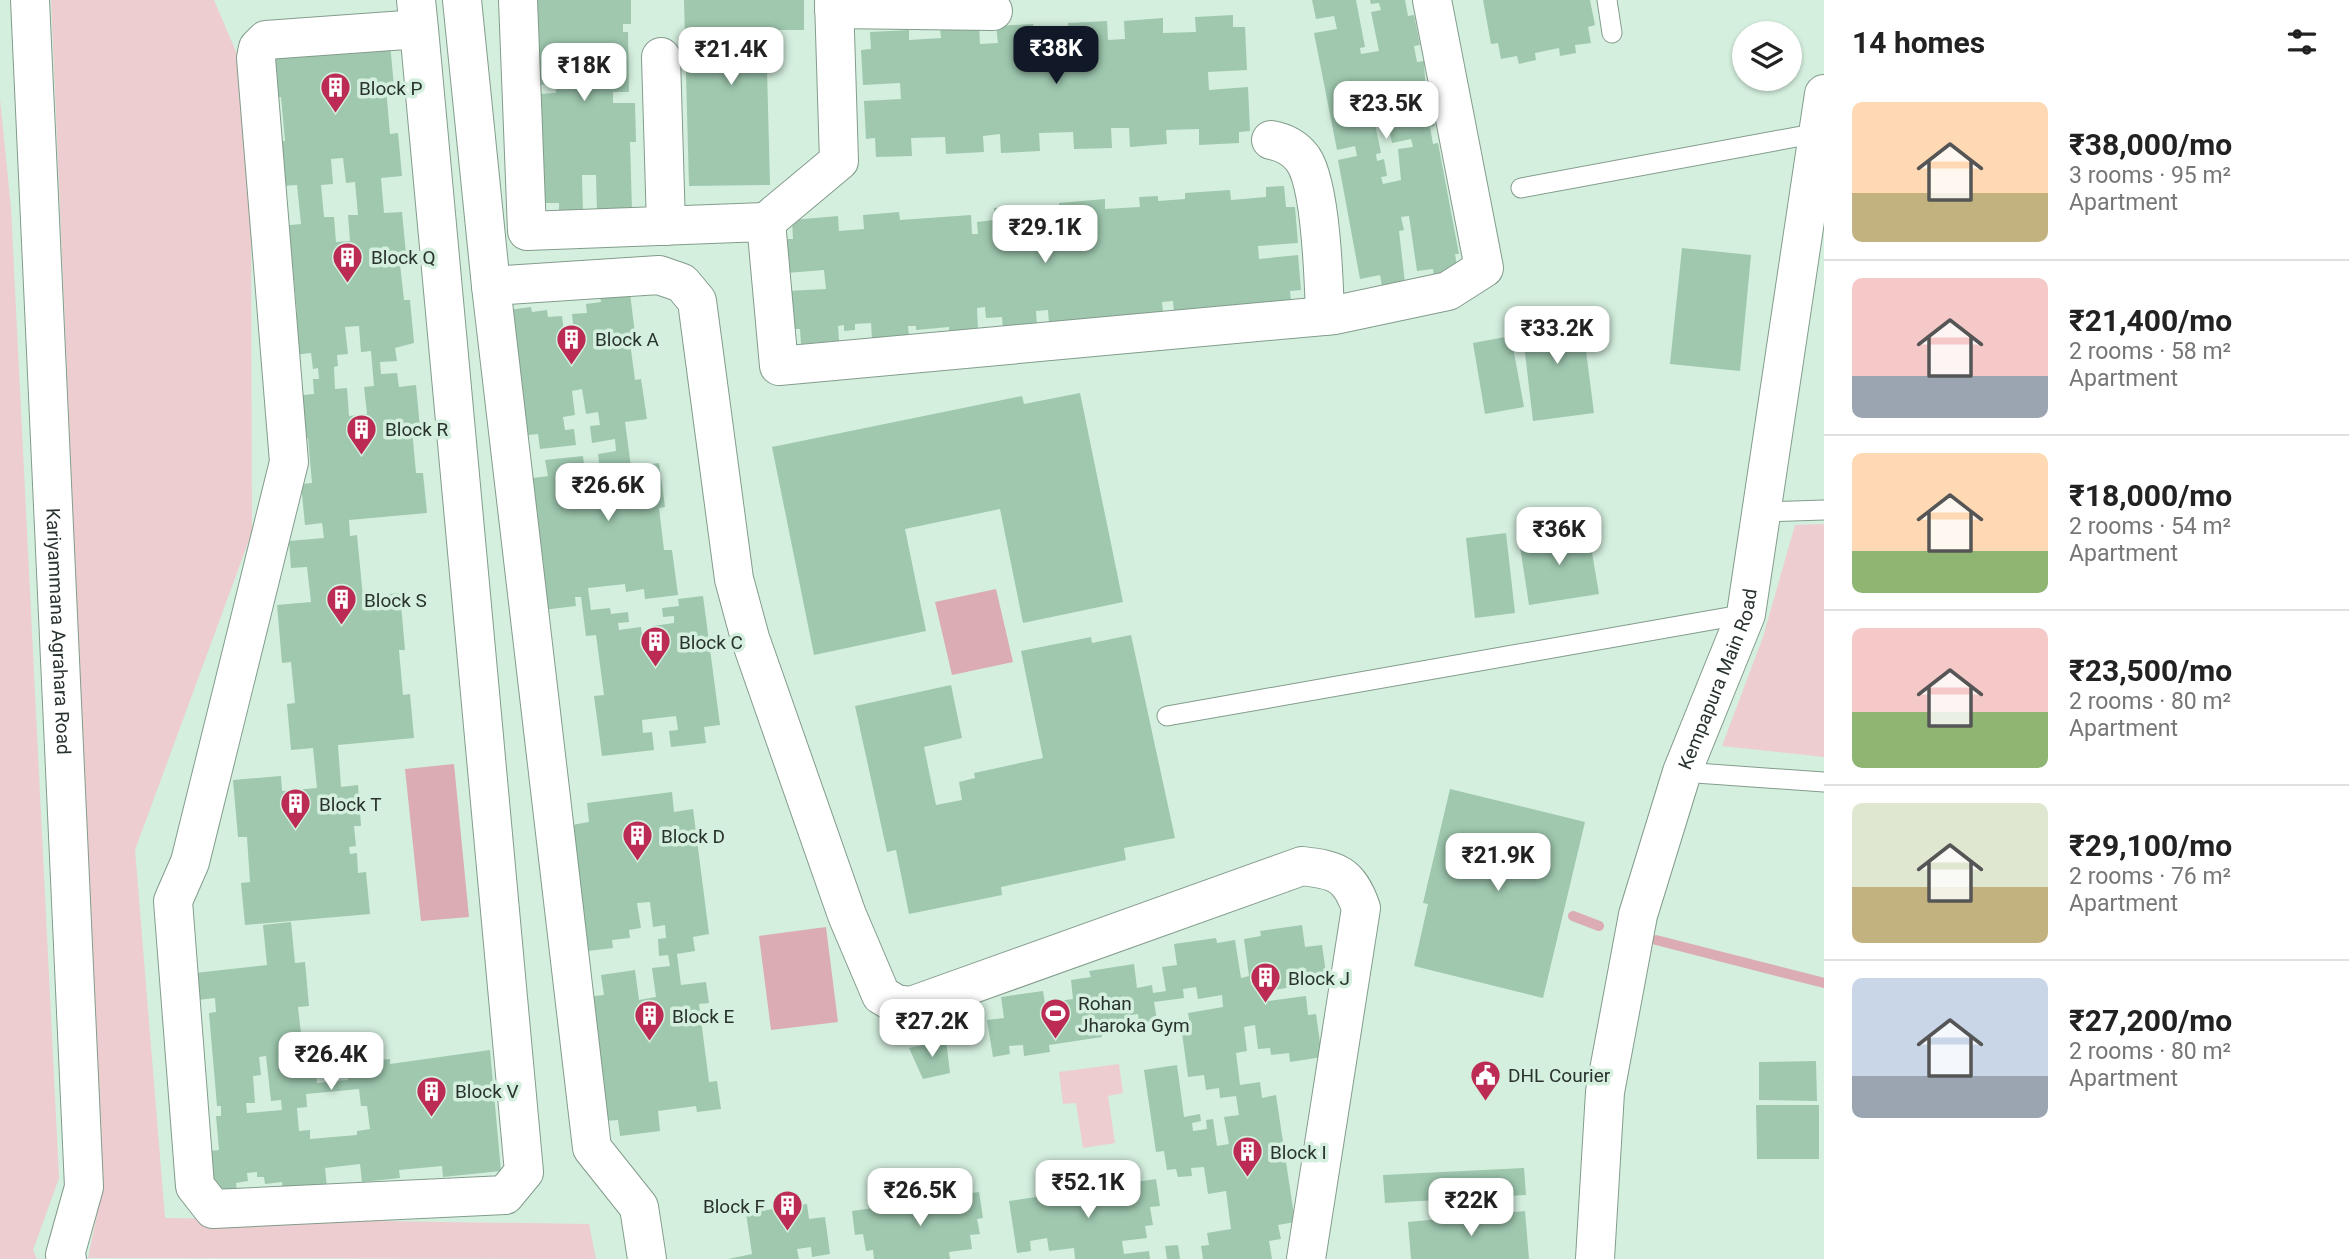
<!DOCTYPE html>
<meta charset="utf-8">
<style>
:root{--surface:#fff;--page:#f2f2f2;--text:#222;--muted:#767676;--line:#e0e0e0;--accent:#111827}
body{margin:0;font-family:Roboto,sans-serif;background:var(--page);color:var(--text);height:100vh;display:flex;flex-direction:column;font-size:26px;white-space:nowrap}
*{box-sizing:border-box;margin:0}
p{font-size:23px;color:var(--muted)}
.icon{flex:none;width:38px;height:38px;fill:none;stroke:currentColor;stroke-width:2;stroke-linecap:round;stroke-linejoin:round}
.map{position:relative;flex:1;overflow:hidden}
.panel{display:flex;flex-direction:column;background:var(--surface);width:525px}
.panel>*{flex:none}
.tools{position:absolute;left:1732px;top:21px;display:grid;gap:14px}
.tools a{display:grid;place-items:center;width:70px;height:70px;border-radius:50%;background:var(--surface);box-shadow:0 2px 5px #0004;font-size:35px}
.price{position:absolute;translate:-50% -60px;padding:0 16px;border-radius:14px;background:#fff;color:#222;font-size:23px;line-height:46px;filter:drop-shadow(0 2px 4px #0008)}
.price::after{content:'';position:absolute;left:50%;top:42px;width:21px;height:16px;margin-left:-10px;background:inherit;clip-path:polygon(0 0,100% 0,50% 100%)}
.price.on{background:var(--accent);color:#fff}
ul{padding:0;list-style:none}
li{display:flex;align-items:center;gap:21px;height:175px;padding:0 28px}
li+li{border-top:2px solid var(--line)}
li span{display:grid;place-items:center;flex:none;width:196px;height:140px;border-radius:10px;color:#555}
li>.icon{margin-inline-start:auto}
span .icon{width:84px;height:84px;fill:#fffc;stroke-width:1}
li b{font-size:30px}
h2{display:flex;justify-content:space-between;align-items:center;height:84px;padding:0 28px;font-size:30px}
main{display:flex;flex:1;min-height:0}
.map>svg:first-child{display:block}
</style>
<main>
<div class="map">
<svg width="1824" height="1259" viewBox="0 0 1824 1259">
<rect width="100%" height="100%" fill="#d4efde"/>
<path fill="#edcdd0" d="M51,0H214L240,61L251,214L252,532L135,850L165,1218L589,1224L596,1259L88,1258L102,1190Z
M0,99L11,208L59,1178L33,1250L37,1259H0Z
M1824,524V757L1722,746L1763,637L1795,525Z
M1119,1064L1123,1093L1108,1096L1115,1143L1083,1148L1076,1103L1063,1104L1059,1072Z"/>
<path fill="#dbacb1" d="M996,589L1013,662L952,675L935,602Z
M454,764L469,917L421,921L405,769Z
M826,927L838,1022L771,1030L759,936Z"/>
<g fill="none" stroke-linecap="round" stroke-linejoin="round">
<path stroke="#dbacb1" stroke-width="10" d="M1573,916L1599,926
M1656,940L1824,983"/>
</g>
<path fill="#9fc8af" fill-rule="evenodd" d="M535,0H631V24H623V32H628L629,92H613V103H635L636,142H630L632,211L597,212L596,175H582L583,213L559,214V203H540L538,94L556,93L555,84L537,85Z
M684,0H804V30H766L770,185L689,186Z
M1312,0H1356L1365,47L1360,48L1361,54L1379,51L1371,12L1381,10L1379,3L1371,4L1370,0H1405L1408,16L1414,15L1420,45L1414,46L1417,62L1424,61L1426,96L1429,95L1435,126L1430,127L1433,144L1438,143L1459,254H1455L1458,273L1434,277L1433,269L1417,271L1409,216L1401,217L1404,230L1399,231L1405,283L1382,287L1380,275L1360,279L1338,160L1357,156L1355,146L1337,150L1314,33L1337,29L1334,16L1316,19ZM1387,85L1392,109L1385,110L1392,143L1411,139L1413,147L1398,149L1401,180L1383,184L1381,177L1387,176L1384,159L1377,161L1376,154L1381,153L1374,119L1378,118L1375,107L1369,108L1368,102L1379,100L1376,87Z
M1483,0H1590L1595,25L1588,27L1591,43L1575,45L1576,53L1560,56L1559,48L1535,53L1536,60L1519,64L1517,56L1501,59L1498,43L1491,44Z
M1233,15V27H1245L1247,70L1208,72L1209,90L1248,87L1250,131L1239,132V143L1199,145V129L1166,130L1167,144L1130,147L1129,128H1111L1112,148L1074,149L1073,132L1039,133L1040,151L1001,153L1000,134L983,136L984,152L946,154L945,137L911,138L912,156L876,157L875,138L866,139L864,101L901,99L900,83L863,85L861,50L871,49L870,32L909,30V40L941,38L940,28L979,26L980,44L998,43L996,26L1033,24L1034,28H1046L1047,38L1069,37L1068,23L1107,21L1108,40L1125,39L1124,21L1163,18V33L1196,32L1195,17Z
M390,43L394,87L386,88L390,134L398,133L402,176L381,178L384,213L402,212L406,254L399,255L404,300H410L414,343L395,348L397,361L380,362L381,374L397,373L399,387L416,385L420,428L412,429L416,473H423L427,513L349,520L350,536L357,535L363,597L400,593L405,650H399L403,695L410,694L414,738L338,745L341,787L358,785L361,826H354L356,846L349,847L350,854L357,853L358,873L366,872L370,914L245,925L241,883L250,882L247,837H238L233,780L281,776L282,791L317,788L313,748L291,750L287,704L295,703L291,662L282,663L277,605L311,602L307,567L291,568L289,541L324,538L322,523L305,525L301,484L312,483L308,438L297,439L293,396L314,394L313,379H319L318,368L313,369L311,353L293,355L289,313L297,312L293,268L285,269L281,226L301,224L297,185L281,186L277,141H285L281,97H273L269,53ZM343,158L346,183L355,182L358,215H348L350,241L336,242L334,217H324L321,185L333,184L331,159ZM359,326L361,352L371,351L374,386L364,387L367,414L349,416L347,388L335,389L334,367L338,366L337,355L348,354L345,327Z
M1284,186L1286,207H1295L1298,243L1258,246L1259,259L1298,255L1301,290L1290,291L1292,311L1174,313L1173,301L1162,302L1164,321L1049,325L1048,310L1036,311L1037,326L1003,328L1002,317L986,318L985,307L977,308L978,330L949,333V327L916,330V326H908L909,336L872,339L871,323L855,324V330L844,331V325L838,326L839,341L801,344L800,329H790L787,291L826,289L824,270L786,273L783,239H793L792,220L838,216L839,231L864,229L863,215L899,212L900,220L971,215L972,234H978L977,222L994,220V208L1028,205V212L1060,210L1059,203L1105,199V209L1140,207L1139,197L1158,196V201L1185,199V193L1230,190L1231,200L1266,197V187Z
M1682,248L1751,255L1740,371L1670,364Z
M630,293L635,334L629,335L635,380L641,379L647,419L625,422L631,467L659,463L665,507L659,508L664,550H672L678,595L645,599L644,589L626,592L625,584L588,588L591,610L610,608L611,614L628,612L629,622L618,623L619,630L641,627L643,643L655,641L653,626L674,623V616L663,617L662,608L679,606L678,599L703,596L720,725L704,727L706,743L671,747L669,731L678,730L676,716L642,720L643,733L652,732L654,750L602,756L594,696L604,695L596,635L586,636L581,597H575L576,606L543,610L538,569L544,567L538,522L532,523L526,479L548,476L545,460L583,456L587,489L602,487L598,454L616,451L615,439L592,443L590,426L600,425L598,412L586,414L582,389L572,391L575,415L563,417L565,430L574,429L576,445L540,449L538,434L518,436L501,311L531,307L532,312L547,310L548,317L562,316L565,342H575L572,314L587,313L586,304L601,302L600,297Z
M1581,312L1594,413L1533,421L1521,319Z
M1511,336L1524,407L1485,414L1473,343Z
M1080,393L1123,602L1023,623L1000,509L905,529L926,631L814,655L772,447L1022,396L1024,404Z
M1588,529L1599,594L1529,605L1519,540Z
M1506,533L1515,613L1475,618L1466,538Z
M1131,635L1175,838L1124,848L1126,860L1001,887L1002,895L909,914L896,850L887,852L855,706L951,685L962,738L924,747L936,805L962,800L959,782L975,778L974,773L1043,758L1021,651L1091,637L1092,643Z
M1450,789L1585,822L1543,998L1414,966L1428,904L1423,903Z
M672,792L674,812L693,809L709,934L693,937L695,951L677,954L681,985L706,982L709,1003L699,1004L709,1082L717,1081L721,1109L697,1112L696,1106L658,1111L660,1131L620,1136L618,1120L604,1121L587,997L604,995L601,975L635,970L639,1000L656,997L652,968L670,966L668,955L659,956L658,939L666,938L665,925L653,927L650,902L637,903L641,928L629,930L630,938L612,940L613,948L588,951L572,825L589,822L587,803Z
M291,922L295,963L305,962L309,1006L298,1007L303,1052L314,1050L317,1083L348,1080L346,1063L390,1059V1064L490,1050L501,1171L443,1177L442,1166L399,1170L400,1178L362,1182L360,1164L325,1168L327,1187L283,1191L282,1182L265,1184L264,1177H257V1172L247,1173L248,1181L236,1183L237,1191L212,1193L208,1151L219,1150L216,1116H221V1106H217L209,1013L216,1012L215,998L197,1000L195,973L267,965L263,925ZM266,1056L271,1101L281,1100L282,1110L247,1113L246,1103H255L253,1076L261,1075L259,1057ZM359,1089L361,1106H367L370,1129L357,1131V1135L310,1139V1130L299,1131L297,1108L307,1107L306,1094Z
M1302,925L1305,947L1322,945L1327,980L1310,982L1309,973L1295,975L1297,986L1268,991L1269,1001L1306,996L1308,1015L1316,1014L1322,1057L1290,1062L1289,1053L1271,1055L1270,1048L1258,1049L1255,1025L1244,1027L1247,1051L1236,1053L1240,1085L1260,1082L1262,1098L1276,1095L1295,1222L1278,1225L1281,1239L1269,1241L1272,1259H1203L1201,1246L1209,1245L1207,1233L1231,1229L1226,1191L1208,1194L1204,1167L1191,1168L1192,1176L1178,1177L1176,1169L1167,1170L1164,1151L1156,1152L1144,1070L1177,1065L1184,1117L1200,1114L1201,1121L1192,1123L1193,1131L1207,1129L1206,1120L1213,1119L1217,1146L1229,1144L1224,1117L1239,1115L1236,1096L1220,1098L1219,1088L1206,1090L1204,1075L1188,1077L1182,1033L1191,1031L1188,1013L1223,1007L1222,995L1198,999L1196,987L1183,989L1184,998L1154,1002L1157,1020L1139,1023L1138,1014L1125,1016L1127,1027L1101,1031L1102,1037L1049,1045L1050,1052L1024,1056L1023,1045L1009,1046L1010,1054L993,1057L987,1020L1004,1018L1001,997L1043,991L1045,1003L1073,999L1071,980L1091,977L1089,971L1134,964L1137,988L1152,985L1153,993L1166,991L1162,967L1177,965L1174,944L1216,938L1217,943L1235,940L1241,978L1249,976L1244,939L1261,936L1260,931Z
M946,1040L950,1073L923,1079L909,1048Z
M1816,1061L1817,1101L1759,1100V1062Z
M1756,1105H1819V1159H1757Z
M1524,1168L1526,1195L1385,1203L1383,1175Z
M1156,1179L1160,1206L1150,1207L1153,1225L1145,1226L1147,1238L1122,1241L1124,1254L1149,1251L1150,1259H1075L1074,1248L1049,1251L1047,1238L1030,1241L1031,1251L1017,1253L1009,1201Z
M979,1192L983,1218L977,1219L980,1234L970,1235L972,1249L949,1252L950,1259H874L873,1250L866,1251L863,1234L855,1235L852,1211Z
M807,1204L809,1219L825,1217L830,1254L812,1257L811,1247L797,1249L799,1259H728L752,1254L746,1213Z
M1525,1211L1529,1259H1411L1408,1222Z
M1178,1245L1180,1259H1167L1165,1246Z"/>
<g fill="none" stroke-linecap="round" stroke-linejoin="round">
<defs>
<path id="service" d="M1607,0L1612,33
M1521,188L1823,132
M1762,512L1824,510
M1167,716L1746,614
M1682,772L1824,782"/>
<g id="minor">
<path id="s1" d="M30,0L84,1187L65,1255L67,1259"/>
<path d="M416,0L419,29L524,1172L505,1195L213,1209L195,1186L173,901L190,862L289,462L256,58L258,48L266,40L419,29"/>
<path d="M462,0L491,286L592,1148L639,1207L647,1259"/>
<path d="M518,0L527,231L766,222L779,366L1335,315L1448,291L1484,268L1432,0"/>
<path d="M834,9L993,11"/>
<path d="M661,57L666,226"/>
<path d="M1271,140C1283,142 1295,148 1303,159C1321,185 1324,283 1325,316"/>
<path d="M766,222L839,161L834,0"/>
<path d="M491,286L659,275L682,283L697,301L734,579L750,638L847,915L881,995L896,1004L911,1006L1302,866C1337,870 1349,874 1361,908L1306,1259"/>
</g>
<g id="tertiary">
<path id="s2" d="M1595,1259L1605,1092L1638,915L1682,772L1746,614L1824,94"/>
</g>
</defs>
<use href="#service" stroke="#839c8c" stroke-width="21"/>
<use href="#minor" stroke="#839c8c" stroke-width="40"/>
<use href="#tertiary" stroke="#839c8c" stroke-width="40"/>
<use href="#service" stroke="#fff" stroke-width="19"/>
<use href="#minor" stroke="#fff" stroke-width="38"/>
<use href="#tertiary" stroke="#fff" stroke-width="38"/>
</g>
<defs>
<symbol id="building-pin" viewBox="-11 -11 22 30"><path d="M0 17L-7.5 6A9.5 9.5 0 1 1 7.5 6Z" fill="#bb2b53" stroke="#d4efde"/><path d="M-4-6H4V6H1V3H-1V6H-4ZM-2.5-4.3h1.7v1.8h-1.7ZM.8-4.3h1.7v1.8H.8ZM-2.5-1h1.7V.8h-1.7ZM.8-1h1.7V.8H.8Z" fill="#fff"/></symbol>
<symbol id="stadium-pin" viewBox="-11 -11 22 30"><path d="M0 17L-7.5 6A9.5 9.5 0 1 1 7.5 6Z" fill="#bb2b53" stroke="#d4efde"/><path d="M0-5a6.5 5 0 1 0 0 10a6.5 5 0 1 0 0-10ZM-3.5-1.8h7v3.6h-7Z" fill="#fff"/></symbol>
<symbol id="civic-pin" viewBox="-11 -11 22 30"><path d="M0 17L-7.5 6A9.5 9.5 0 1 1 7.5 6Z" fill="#bb2b53" stroke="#d4efde"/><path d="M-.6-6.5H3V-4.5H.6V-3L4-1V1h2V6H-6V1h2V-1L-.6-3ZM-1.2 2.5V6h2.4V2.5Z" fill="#fff"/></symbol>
</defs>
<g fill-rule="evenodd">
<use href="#building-pin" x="318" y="70" width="35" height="47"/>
<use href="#building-pin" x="330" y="240" width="35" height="47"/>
<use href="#building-pin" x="554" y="322" width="35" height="47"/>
<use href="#building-pin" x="344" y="412" width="35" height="47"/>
<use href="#building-pin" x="324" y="582" width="35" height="47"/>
<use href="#building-pin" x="638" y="624" width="35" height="47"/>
<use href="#building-pin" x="278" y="786" width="35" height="47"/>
<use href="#building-pin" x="620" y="818" width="35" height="47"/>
<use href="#building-pin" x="1248" y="960" width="35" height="47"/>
<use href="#stadium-pin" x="1038" y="996" width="35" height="47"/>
<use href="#building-pin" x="632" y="998" width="35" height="47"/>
<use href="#civic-pin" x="1468" y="1058" width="35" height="47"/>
<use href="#building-pin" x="414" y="1074" width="35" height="47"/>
<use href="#building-pin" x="1230" y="1134" width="35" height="47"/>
<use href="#building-pin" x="770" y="1188" width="35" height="47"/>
</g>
<g text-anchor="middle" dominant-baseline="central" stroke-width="7" stroke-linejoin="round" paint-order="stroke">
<g font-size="19" fill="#29332d" stroke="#d4efde" text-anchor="start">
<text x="359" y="88">Block P</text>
<text x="371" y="257">Block Q</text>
<text x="595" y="339">Block A</text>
<text x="385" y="429">Block R</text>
<text x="364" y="600">Block S</text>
<text x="679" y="642">Block C</text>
<text x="319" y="804">Block T</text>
<text x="661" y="836">Block D</text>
<text x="1288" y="978">Block J</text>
<text x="1078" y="1003">Rohan<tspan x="1078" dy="22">Jharoka Gym</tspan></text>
<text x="672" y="1016">Block E</text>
<text x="1508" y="1075">DHL Courier</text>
<text x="455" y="1091">Block V</text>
<text x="1270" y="1152">Block I</text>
<text x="765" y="1206" text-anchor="end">Block F</text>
</g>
<g font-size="19" fill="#29332d" stroke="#d4efde">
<text stroke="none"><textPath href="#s1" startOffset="632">Kariyammana Agrahara Road</textPath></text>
<text stroke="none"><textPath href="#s2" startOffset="597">Kempapura Main Road</textPath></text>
</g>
</g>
</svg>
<div class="tools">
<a><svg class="icon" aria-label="layers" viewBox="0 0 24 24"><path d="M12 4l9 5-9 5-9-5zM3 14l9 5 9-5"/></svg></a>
</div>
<b class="price on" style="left:1056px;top:86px">₹38K</b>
<b class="price" style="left:731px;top:87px">₹21.4K</b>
<b class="price" style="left:584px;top:103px">₹18K</b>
<b class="price" style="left:1386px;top:141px">₹23.5K</b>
<b class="price" style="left:1045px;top:265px">₹29.1K</b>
<b class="price" style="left:1557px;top:366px">₹33.2K</b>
<b class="price" style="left:608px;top:523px">₹26.6K</b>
<b class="price" style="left:1559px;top:567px">₹36K</b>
<b class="price" style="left:1498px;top:893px">₹21.9K</b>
<b class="price" style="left:932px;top:1059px">₹27.2K</b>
<b class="price" style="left:331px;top:1092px">₹26.4K</b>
<b class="price" style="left:1088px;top:1220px">₹52.1K</b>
<b class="price" style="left:920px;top:1228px">₹26.5K</b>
<b class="price" style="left:1471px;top:1238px">₹22K</b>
</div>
<section class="panel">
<h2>14 homes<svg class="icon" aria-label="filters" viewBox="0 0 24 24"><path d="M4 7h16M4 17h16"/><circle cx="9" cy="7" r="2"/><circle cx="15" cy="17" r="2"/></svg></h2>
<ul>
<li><span style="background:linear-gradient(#ffd9b3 65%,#c2b280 0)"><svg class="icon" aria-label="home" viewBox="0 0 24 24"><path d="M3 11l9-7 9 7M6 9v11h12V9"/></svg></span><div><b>₹38,000/mo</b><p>3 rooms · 95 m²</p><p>Apartment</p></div></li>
<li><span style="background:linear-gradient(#f6c9c9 70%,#9aa5b1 0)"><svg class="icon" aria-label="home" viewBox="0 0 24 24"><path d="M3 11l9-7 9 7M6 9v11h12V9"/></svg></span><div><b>₹21,400/mo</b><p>2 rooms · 58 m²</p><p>Apartment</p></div></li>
<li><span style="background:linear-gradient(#ffd9b3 70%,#8fb573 0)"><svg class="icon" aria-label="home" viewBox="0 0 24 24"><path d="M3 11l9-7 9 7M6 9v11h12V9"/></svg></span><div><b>₹18,000/mo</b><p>2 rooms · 54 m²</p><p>Apartment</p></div></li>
<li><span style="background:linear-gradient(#f6c9c9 60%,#8fb573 0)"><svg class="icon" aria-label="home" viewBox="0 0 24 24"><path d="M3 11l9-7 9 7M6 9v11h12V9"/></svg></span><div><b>₹23,500/mo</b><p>2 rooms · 80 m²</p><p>Apartment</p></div></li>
<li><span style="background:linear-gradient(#dfe7d0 60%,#c2b280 0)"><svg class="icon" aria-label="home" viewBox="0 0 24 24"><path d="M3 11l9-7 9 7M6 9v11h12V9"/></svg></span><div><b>₹29,100/mo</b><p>2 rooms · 76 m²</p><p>Apartment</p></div></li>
<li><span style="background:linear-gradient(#c9d6e8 70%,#9aa5b1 0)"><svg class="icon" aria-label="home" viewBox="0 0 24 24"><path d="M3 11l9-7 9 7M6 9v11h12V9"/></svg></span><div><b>₹27,200/mo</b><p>2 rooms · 80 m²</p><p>Apartment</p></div></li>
</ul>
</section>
</main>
